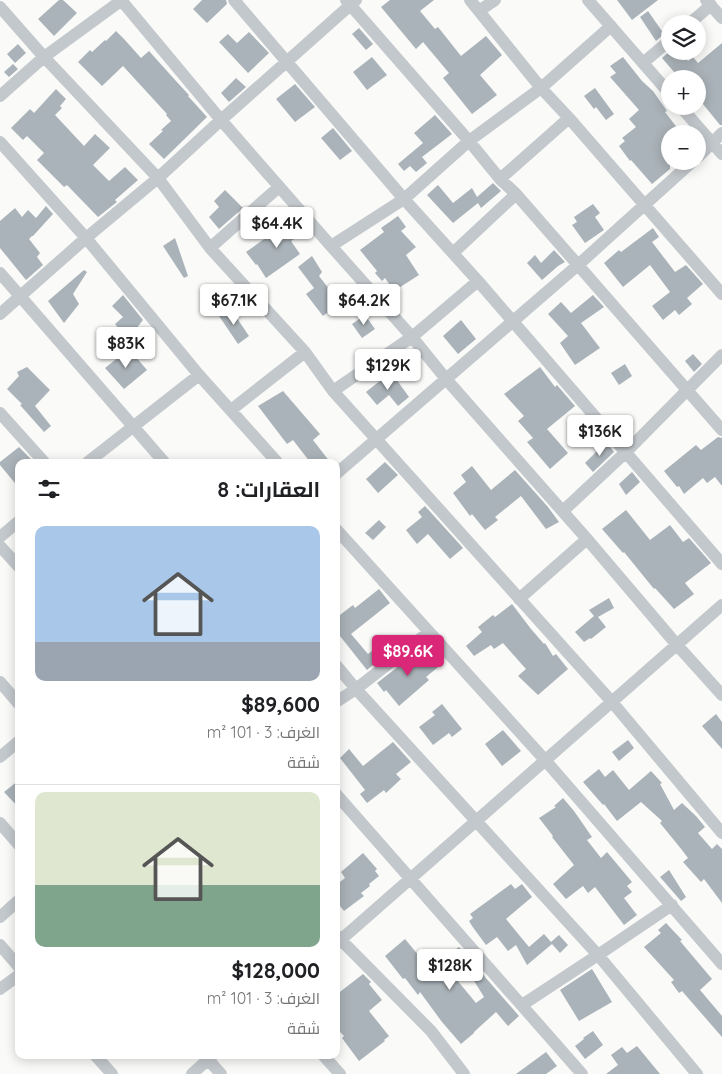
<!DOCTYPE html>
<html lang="ar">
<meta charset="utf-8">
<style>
:root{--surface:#fff;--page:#f6f6f6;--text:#202124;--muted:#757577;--line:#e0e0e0;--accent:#db2777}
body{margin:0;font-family:Quicksand,Cairo,sans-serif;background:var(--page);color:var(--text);direction:rtl;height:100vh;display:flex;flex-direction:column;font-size:19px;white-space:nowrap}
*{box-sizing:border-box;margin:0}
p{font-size:16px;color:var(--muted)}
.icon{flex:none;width:28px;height:28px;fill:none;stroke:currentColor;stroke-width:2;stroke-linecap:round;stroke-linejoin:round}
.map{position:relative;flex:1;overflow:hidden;direction:ltr}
.details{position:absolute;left:15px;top:459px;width:325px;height:600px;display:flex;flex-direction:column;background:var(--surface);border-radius:10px;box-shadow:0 2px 12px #0003;direction:rtl}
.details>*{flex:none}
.tools{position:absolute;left:661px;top:15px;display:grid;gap:10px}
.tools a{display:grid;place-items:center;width:45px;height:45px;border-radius:50%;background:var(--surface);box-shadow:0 2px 12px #0003;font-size:25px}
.price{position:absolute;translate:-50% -42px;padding:0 11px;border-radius:5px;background:#fff;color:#222;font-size:16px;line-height:32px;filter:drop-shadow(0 1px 2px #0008)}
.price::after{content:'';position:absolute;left:50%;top:30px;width:15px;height:11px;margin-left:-8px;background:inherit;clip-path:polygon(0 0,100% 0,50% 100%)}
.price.active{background:var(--accent);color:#fff}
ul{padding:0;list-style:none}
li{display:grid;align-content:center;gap:10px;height:265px;padding:0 20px}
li+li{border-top:1px solid var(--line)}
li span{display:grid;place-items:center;height:155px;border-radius:10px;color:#555}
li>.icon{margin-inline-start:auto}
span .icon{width:90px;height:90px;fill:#fffc;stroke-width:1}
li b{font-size:21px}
h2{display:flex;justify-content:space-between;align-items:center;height:60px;padding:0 20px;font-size:21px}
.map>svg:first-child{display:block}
</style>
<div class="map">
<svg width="722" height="1074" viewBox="0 0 722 1074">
<rect width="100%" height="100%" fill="#fafaf8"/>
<path fill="#aab3b9" d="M59,0H63L77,13L54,36L38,19Z
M202,0H226L227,4L207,23L193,9Z
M390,0H434L420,11L435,29L438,27L461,56L486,36L502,55L480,75L497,95L472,114L443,78L449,73L423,42L416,49L381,7Z
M617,0H658L632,20Z
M648,11L664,34L656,41L640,17Z
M359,28L373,44L366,50L352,34Z
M116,31L124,39L141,58L149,51L176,81L188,94L189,95L188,96L207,117L164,159L149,144L163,131L161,130L171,121L166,115L167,114L123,66L102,86L78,62L90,50L92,52L105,40L106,41Z
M249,32L269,53L248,73L219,42L228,34L237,43Z
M722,43V125H720L698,98V79H680L662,58L670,51V52L680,51L688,61L693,57L698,63Z
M18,44L26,53L15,63L7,54Z
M372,57L387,75L367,90L353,72Z
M623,57L642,81L653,91L667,111L665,112L682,134H670V169L652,184L631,160L630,161L619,146L625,141L622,138L636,127L629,119L639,110L610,77L616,73L610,66Z
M13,64L18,69L9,77L4,72Z
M236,78L246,87L229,102L221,93Z
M295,84L315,107L295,122L276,99Z
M595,88L614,114L606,120L596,107L594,109L584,96Z
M56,89L66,99L60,106L62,108L55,115L84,146L95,134L110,148L93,165L109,181L125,167L138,180L115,200L117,202L98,217L67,185L64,187L37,160L44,153L27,136L23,140L11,128L30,109L34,113Z
M435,115L452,134L422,157L427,163L416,172L410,166L404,171L398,164L423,143L414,133Z
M333,128L352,151L340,160L321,138Z
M493,183L501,191L481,208L478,203L453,223L427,195L438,185L453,203L472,188L477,197Z
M225,190L243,208L219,229L209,217L219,207L214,201Z
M593,204L600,213L595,217L604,230L585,243L572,225L577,222L574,217Z
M46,206L53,214L33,236H32L29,239L40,253L37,257L43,265L26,280L0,248V221L15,208L22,217L28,210L36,218Z
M398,216L406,227L401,231L416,247L406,255L419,275L394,291L385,278L382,281L375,273L377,271L360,250L384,232L381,228Z
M291,220L292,223L297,220L306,231L291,241L300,254L266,278L257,264L256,265L246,252Z
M653,228L659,237L652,242L675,272L686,265L703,284L687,298L692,304L679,315L675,310L663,320L652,306L670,292L650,265L623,287L604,263L619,250L621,252Z
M175,238L188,276L184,278L163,246Z
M554,250L565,262L558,266L542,280L527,263L535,255L541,263Z
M312,256L322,272L319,276L340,303L323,316L306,294L314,288L298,267Z
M84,270L87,272L73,294L79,304L64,323L48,301Z
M123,295L143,320L128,339L115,324L123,317L112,306Z
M593,295L604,307L581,323L600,348L575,365L560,343L568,336L548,314L561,302L571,313Z
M230,308L249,336L238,344L219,316Z
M365,315L375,329L362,338L352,324Z
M461,320L476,339L458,354L443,336Z
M129,349L147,370L124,389L105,368Z
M693,354L702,364L694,372L685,361Z
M625,364L632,376L619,385L611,373Z
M27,367L50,390L35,406L51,426L44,432L20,405L22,404L7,389L19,376L17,372Z
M540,367L555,387L557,385L575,406L547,429L568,453L550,469L527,442L533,438L518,421L524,416L504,394Z
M391,372L409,397L398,406L389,395L377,405L366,392Z
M283,391L320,434L313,440L330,462H310L293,440L287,444L258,406Z
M718,437L722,438V486L715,477L707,483L703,478L684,494L679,486L677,487L664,471L696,445L701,450Z
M606,442L614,452L593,472L585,463Z
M19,447L34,462H19V488L0,465V462Z
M385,462L398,475L378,493L366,479Z
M472,466L491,490L515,470L548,507L559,522L546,529L521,496L495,517L498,520L485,530L472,514L470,516L453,493L466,482L461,475Z
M632,472L640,482L626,495L619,484Z
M425,506L463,548L450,559L428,534L417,544L406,530L422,517L418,512Z
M626,510L650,540L670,525L683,542L689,538L711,563L685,583L694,594L674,609L655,588L654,589L624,552L623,553L602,529Z
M379,520L386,527L373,540L365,533Z
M379,589L390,603L351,634L368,654L376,648L383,657L367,670L336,631V618L353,605L355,608Z
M609,598L614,608L598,617L606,627L591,639L590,638L584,642L575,632L594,616L589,610Z
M512,604L531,629L544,644L545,643L553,656L556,654L568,669L538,695L518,676L526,669L503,643L494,649L491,645L474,656L466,646L482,632L478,627L493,615L495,617Z
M422,648L438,667L426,677L429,680L399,706L386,690L384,692L377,683Z
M442,704L462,729L452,737L449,733L433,745L419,727L435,715L432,712Z
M716,714L722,722V749L702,726Z
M503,730L521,751L502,766L485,744Z
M628,740L634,748L619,761L612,752Z
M393,742L411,762L396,774L401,779L386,793L384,790L367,803L360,794L365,790L340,758L349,749L363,766Z
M599,769L605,777L613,770L629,790L651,771L662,783L660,784L674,810L682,803L696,816L705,827L698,833L712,849L717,844L722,849V903L704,879L701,882L683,862L688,858L682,850L660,823L662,821L641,802L617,821L604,804L603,805L583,782Z
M19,780V808L4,792Z
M563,798L574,811L592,837L587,840L601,858L607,852L632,882L627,886L632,892L624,898L637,915L624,925L595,887L588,893L583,886L566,899L553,884L574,865L552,837L553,836L539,818L556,807L554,806Z
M363,853L377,869L375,871L379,876L369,884L370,886L361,893L364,896L344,911L336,901V885L345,878L341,872Z
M669,870L686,897L681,901L660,877Z
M511,884L515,889L522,884L532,897L506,919L529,947L544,934L551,942L559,935L568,945L560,953L552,944L527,965L516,945L508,951L497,937L486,945L472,926L469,921L473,918L470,914Z
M666,923L682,940L680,941L712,979L700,990L722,1016V1037L682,991L679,993L671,982L674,980L644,947L661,933L658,930Z
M405,939L420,957L423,954L425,956L432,950L476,1003L484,997L455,950L459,947L519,1016L508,1026L496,1012L474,1032V1033L461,1044L442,1022L420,992L418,995L405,978L403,979L385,956Z
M592,969L612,1002L579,1021L560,990Z
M363,974L371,982L369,984L382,1000L369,1011L389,1036L384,1040L385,1041L359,1061L342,1038L344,1036L336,1028V995Z
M593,1031L603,1045L585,1059L575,1046L584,1039L583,1038Z
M637,1046L660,1074H606L618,1065L611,1055L622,1047L627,1053Z
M546,1052L557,1066L546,1074H516Z"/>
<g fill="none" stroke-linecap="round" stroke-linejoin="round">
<path stroke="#c3c8cc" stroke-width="12" d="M121,0L221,120L331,246L412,337L446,379L587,539L677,645L722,695
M234,0L404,199L478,281L722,564
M346,0L469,141L500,179L516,194L722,430
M470,0L541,88L569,118L722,294
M588,0L670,94
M706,0L722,18
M0,7L44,57L158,178L210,248L305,352L333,391L612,702L722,833
M479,11L495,0
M689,24L711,5
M643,63L670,40
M0,96L44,57L122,0
M680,106L722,154
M0,142L86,238L199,375L277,462
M698,157L722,133
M500,179L569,118
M331,246L404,199L469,141L541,88L611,26
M210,248L279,187
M453,253L516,194
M0,273L164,462
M0,314L86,238L158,178L221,120L356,0
M333,391L412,337L478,281
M231,410L305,352
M0,413L44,462
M88,462L199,375
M336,474L578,265L693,161
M563,511L626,452L722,355
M336,529L545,760L722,964
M0,537L19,521
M0,546L19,567
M519,599L587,539
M336,665L356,689L598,955L697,1074
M0,682L19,704
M336,702L356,689L429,632
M0,757L19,741
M336,794L582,1074
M0,823L19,845
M0,917L19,900
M336,935L431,1031L464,1074
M336,944L722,605
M0,945L19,967
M0,989L19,975
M522,1005L598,955L672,905
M95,1055L112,1074
M204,1055L221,1074
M323,1055L340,1074
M192,1074L213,1055"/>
</g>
</svg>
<div class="tools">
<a><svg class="icon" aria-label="layers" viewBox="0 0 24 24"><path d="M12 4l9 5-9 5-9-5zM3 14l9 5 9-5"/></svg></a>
<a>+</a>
<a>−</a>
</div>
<b class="price" style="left:277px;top:249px">$64.4K</b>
<b class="price" style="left:234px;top:326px">$67.1K</b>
<b class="price" style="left:364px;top:326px">$64.2K</b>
<b class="price" style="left:126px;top:369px">$83K</b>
<b class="price" style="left:388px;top:391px">$129K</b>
<b class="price" style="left:600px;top:457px">$136K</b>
<b class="price active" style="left:408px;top:677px">$89.6K</b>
<b class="price" style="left:450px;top:991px">$128K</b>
<section class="details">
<h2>العقارات: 8<svg class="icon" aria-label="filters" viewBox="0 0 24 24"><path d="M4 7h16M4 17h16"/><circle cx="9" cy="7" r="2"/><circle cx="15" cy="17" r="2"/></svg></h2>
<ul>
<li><span style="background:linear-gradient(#a9c7e8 75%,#9aa5b1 0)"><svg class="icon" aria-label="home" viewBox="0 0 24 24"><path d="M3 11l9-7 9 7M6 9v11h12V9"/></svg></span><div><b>$89,600</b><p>الغرف: 3 · 101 m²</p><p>شقة</p></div></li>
<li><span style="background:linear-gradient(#dfe7d0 60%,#7fa58c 0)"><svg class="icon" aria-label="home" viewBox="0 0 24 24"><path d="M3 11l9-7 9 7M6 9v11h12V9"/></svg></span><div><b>$128,000</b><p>الغرف: 3 · 101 m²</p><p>شقة</p></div></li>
</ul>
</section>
</div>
